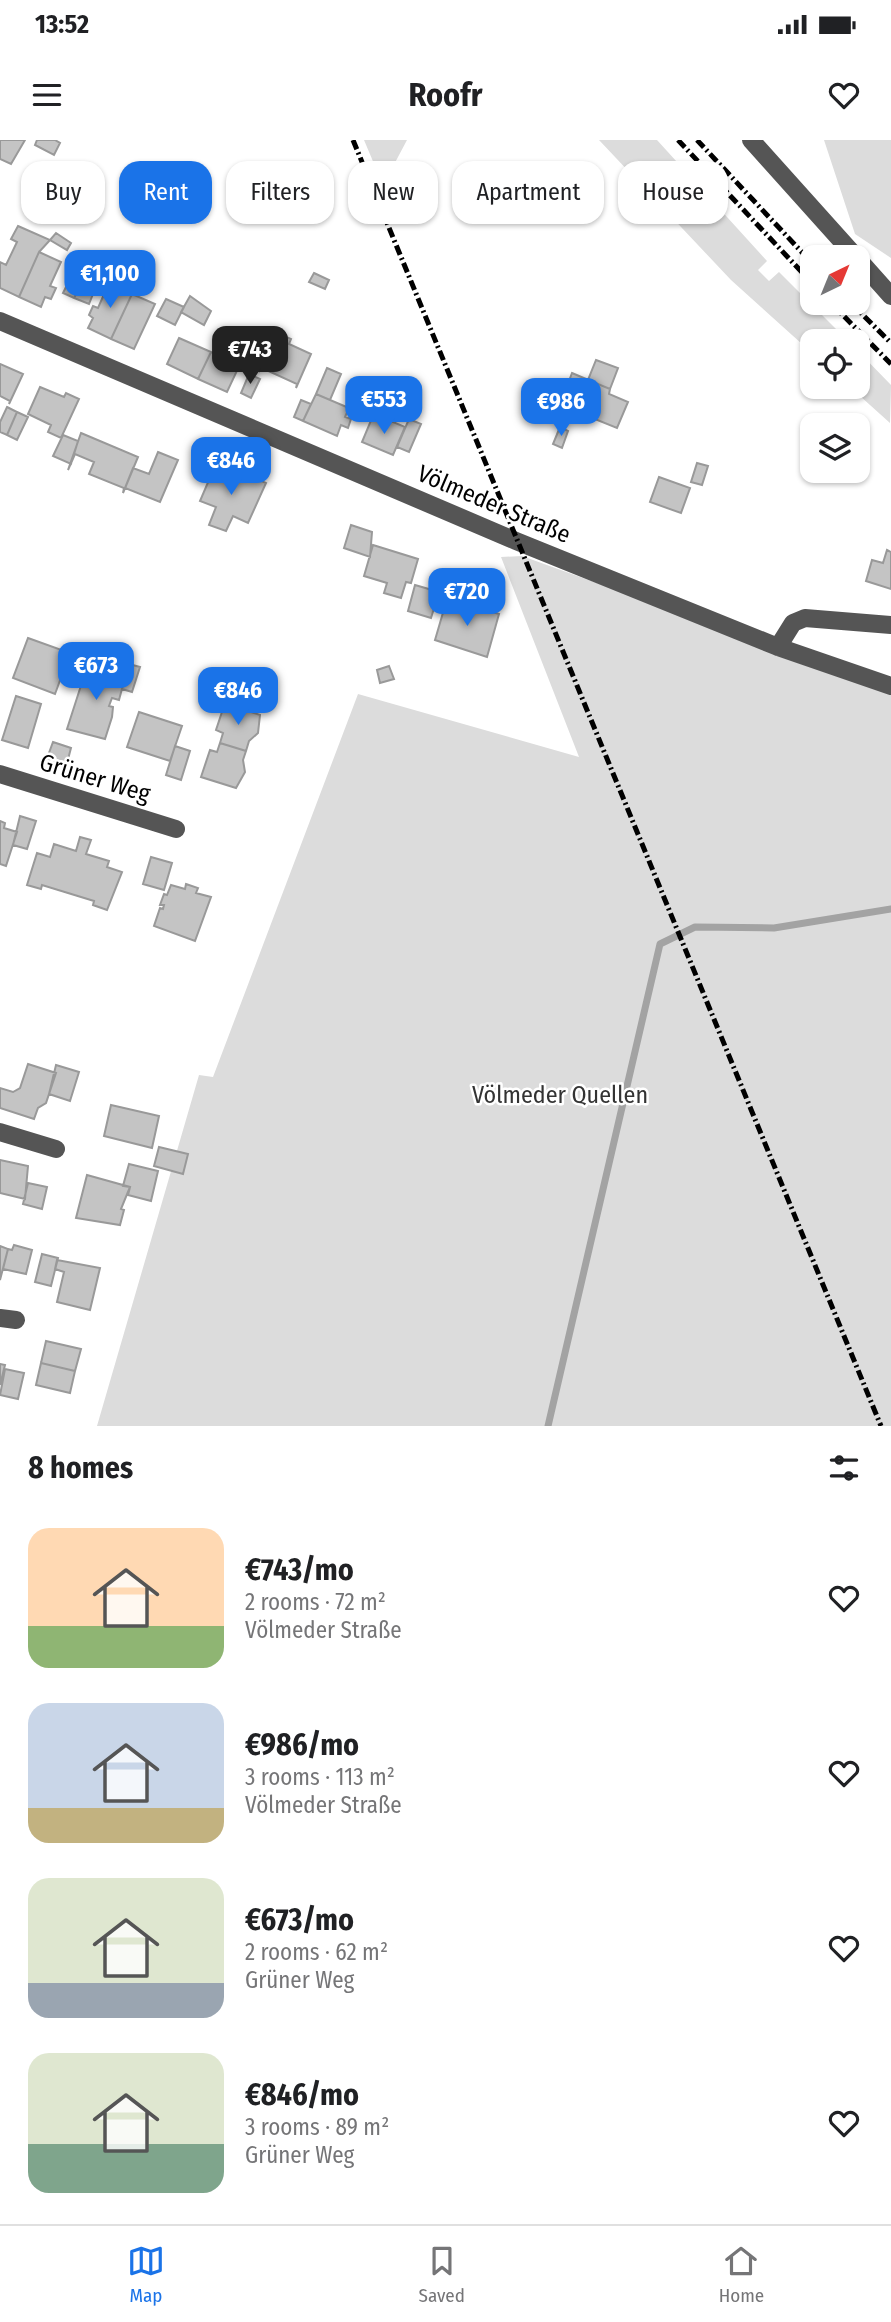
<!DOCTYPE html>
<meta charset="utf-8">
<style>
:root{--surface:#fff;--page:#f6f6f6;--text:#202124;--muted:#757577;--line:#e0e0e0;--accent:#1a73e8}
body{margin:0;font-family:"Fira Sans Condensed",sans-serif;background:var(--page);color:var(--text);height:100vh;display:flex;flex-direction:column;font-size:26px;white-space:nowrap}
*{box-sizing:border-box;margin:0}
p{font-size:23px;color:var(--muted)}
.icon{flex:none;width:38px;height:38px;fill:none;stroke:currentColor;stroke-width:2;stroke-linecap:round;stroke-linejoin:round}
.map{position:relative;height:1286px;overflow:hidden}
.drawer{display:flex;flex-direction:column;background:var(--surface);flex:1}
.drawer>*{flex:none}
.guide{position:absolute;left:21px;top:21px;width:850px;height:63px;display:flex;gap:14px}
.needle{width:46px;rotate:43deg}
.fabs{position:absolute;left:800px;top:105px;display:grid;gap:14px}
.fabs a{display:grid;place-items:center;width:70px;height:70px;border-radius:14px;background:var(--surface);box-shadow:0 2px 5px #0004;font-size:35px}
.price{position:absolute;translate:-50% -60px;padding:0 16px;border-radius:14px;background:var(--accent);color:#fff;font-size:23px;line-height:46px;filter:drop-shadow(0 2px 4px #0008)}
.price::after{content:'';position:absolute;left:50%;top:42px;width:21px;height:16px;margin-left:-10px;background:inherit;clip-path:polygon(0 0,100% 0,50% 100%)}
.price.current{background:#222;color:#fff}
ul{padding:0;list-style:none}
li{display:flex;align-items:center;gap:21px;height:175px;padding:0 28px}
li span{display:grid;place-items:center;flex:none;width:196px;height:140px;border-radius:21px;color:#555}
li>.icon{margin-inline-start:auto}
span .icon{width:84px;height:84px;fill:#fffc;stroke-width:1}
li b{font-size:30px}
h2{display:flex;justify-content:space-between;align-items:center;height:84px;padding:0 28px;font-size:30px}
.tag{padding:0 24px;border-radius:21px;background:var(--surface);box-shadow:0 2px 5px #0004;font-size:24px;line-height:63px}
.tag.current{background:var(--accent);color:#fff}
.status{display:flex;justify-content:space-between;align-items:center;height:49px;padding:0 35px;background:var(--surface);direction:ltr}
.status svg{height:19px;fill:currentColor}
header{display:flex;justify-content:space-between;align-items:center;height:91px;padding:0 28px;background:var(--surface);font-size:32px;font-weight:700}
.tab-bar{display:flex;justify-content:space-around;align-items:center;height:98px;border-top:2px solid var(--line);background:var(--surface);font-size:19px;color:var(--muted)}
.tab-bar a{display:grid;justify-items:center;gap:4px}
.tab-bar .current{color:var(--accent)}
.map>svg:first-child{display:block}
</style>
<div class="status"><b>13:52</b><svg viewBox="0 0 49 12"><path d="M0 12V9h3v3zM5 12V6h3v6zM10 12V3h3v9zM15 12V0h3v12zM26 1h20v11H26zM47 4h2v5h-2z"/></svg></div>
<header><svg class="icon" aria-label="menu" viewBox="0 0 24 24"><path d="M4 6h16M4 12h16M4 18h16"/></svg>Roofr<svg class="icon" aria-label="heart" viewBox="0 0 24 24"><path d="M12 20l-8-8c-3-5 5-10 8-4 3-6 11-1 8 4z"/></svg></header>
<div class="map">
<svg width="891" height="1286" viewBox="0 0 891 1286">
<rect width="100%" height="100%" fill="#fff"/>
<path fill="#dcdcdc" d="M364,0H407L389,34L380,38Z
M599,0H657L767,121L758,130L769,141L779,132L848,201H812V213L731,140Z
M824,0H891V118L855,94Z
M858,211L891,245L890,283L850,247H858Z
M522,416L891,549V1286H97L199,935L213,937L358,554L579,617L501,417Z"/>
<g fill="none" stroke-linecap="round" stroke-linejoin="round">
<path stroke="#a3a3a3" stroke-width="7" d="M548,1286L660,804L695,787L774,788L891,769"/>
</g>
<path fill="#c4c4c4" stroke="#999" stroke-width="2" d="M0,0H25L11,24L0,19Z
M37,0H55L60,3L54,15L35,5Z
M18,86L50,100L39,112L19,157L0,148V122L6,125L17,102L11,99Z
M56,93L71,103L67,110L50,100Z
M39,112L61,122L50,146L56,148L51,159L45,157L41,167L19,157Z
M74,131L86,138L74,158L63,153Z
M314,133L329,140L325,149L309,142Z
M86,138L97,144L89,164L74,158Z
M114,139L123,143L120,148L132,154L111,199L88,188L93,178L89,175L93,166L98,168L109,143L112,144Z
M132,154L155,164L134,209L111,199Z
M190,156L211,171L204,185L181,172Z
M166,159L184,167L175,185L157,176Z
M258,190L267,194L258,212L250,207Z
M277,193L291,199L289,204L311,214L296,248L297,244L262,228L259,232Z
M179,198L211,212L198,239L167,224Z
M237,199L249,205L227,252L198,239L211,212L222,217L228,204L233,207Z
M596,220L618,228L610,249L588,240Z
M0,224L23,234L9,264L10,261L0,256Z
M327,228L341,234L330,260L316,254Z
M572,233L610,249L609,254L628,262L617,288L560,265Z
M249,234L260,239L251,258L241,253Z
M40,247L64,257L66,253L79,259L61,298L48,292L51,285L28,274Z
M316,254L349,268L345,277L351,279L348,288L341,285L337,296L303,281Z
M301,260L311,264L303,281L294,277Z
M7,267L17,272L7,295L0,292V282Z
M17,272L28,277L17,300L7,295Z
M372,278L384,284L386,279L405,287L393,315L362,302Z
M409,279L421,284L409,312L397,307Z
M560,287L568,291L562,308L553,304Z
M81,293L138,317L123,353L124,348L89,334L94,322L75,314L68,330Z
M63,295L78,301L71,324L53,316Z
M223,308L244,317L236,335L215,326Z
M158,312L178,320L160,362L125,348L133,328L149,334Z
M697,323L708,326L702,345L691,342Z
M215,326L248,340L250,336L266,343L248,383L233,376L226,391L209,385L216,367L200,361Z
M659,337L690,348L681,373L650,362Z
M351,385L372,392L370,417L344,408Z
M373,405L418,419L411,443L406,442L401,458L384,453L387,443L364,436Z
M887,410L891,412V449L866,441L872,420L883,423Z
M415,445L439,452L431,478L408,471Z
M447,459L499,474L487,517L435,500Z
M28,498L70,513L55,554L13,538Z
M125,523L140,527L132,552L122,549L123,545L119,544Z
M101,525L123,532L119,544L123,545L119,560L112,558L109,566L113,567L112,577L105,599L67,589L86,530L98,535Z
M389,526L394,539L380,543L377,530Z
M16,556L41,564L28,608L2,600Z
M225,563L260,575L258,593L249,601L246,611L220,603L223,593L216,590Z
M139,572L182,586L170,621L127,607Z
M53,602L71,608L66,627L46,621Z
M220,603L246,611L243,620L245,632L236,648L201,637L210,610L217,612Z
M175,606L190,611L181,640L166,635Z
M20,676L36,681L27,709L13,705Z
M0,681L5,683L4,688L17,692L6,726L0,724Z
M80,697L91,700L86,714L109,721L107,727L122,732L107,770L93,765L94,761L42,745L41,749L27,745L37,713L50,717L54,704L76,711Z
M151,717L172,723L164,750L143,744Z
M186,744L198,748L196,753L211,757L195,801L154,786L160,768L163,769L164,765H160L164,754L167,755L171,745L185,749Z
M28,924L56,933L46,963L38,968L34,979L0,968V948L13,952L20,948Z
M56,925L79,932L70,961L49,954Z
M111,965L159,976L152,1008L104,996Z
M159,1007L188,1014L183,1034L154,1026Z
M0,1020L28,1026L25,1059L0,1053Z
M129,1024L158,1031L151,1061L128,1055L130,1047L123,1046Z
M87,1035L130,1047L121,1069L124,1070L120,1085L76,1078Z
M28,1043L47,1047L42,1069L23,1064Z
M14,1105L32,1110L26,1134L3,1129L8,1109L12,1110Z
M0,1106L8,1109L0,1140Z
M42,1114L58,1118L51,1146L35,1142Z
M57,1120L100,1128L90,1170L57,1162L64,1132L55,1129Z
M46,1201L81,1209L75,1231L41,1223Z
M41,1223L75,1231L70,1253L36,1245Z
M0,1224L5,1225L0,1245Z
M5,1229L24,1233L18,1259L0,1255Z"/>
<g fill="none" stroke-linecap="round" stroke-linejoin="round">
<path stroke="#555" stroke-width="18" d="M751,0L856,117
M858,119L891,156
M0,181L516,401L778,507L891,546
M778,507L793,483L805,478L891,485
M0,634L176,689
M0,992L56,1009
M0,1178L16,1180"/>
<path stroke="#000" stroke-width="5" stroke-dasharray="10 3.5 2 3.5" stroke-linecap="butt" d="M353,0L881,1286
M678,0L812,143
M697,0L812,123
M831,163L891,224
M851,163L891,203"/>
</g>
<g text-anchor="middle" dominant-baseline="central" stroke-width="5" stroke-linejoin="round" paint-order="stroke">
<g font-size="24" fill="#000" stroke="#fff">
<text transform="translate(494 364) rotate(23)">Völmeder Straße</text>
<text transform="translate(95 638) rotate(17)">Grüner Weg</text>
</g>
<g font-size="24" fill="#333" stroke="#fff">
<text x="560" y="955">Völmeder Quellen</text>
</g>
</g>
</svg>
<div class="fabs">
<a><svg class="needle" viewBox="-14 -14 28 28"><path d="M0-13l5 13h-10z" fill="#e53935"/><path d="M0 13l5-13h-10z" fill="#757577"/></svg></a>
<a><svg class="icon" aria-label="locate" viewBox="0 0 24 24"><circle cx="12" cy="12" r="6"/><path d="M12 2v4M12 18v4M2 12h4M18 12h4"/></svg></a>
<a><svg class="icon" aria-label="layers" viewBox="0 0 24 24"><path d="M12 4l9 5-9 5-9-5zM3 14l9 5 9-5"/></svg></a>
</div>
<b class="price" style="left:110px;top:170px">€1,100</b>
<b class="price current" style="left:250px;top:246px">€743</b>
<b class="price" style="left:384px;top:296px">€553</b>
<b class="price" style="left:561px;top:298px">€986</b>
<b class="price" style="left:231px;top:357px">€846</b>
<b class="price" style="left:467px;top:488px">€720</b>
<b class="price" style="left:96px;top:562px">€673</b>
<b class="price" style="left:238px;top:587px">€846</b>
<div class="guide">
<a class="tag">Buy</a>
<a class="tag current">Rent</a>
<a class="tag">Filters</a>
<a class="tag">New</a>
<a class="tag">Apartment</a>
<a class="tag">House</a>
</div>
</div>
<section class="drawer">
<h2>8 homes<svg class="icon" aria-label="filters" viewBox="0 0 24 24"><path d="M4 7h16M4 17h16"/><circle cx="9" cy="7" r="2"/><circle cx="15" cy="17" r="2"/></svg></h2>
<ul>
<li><span style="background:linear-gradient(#ffd9b3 70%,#8fb573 0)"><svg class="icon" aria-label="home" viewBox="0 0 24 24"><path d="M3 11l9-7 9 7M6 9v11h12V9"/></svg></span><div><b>€743/mo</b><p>2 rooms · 72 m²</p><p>Völmeder Straße</p></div><svg class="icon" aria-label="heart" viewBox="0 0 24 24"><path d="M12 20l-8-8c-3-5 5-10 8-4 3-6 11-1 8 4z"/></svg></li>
<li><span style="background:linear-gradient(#c9d6e8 75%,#c2b280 0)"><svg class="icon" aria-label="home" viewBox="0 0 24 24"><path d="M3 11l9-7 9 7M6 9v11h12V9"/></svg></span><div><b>€986/mo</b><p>3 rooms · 113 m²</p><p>Völmeder Straße</p></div><svg class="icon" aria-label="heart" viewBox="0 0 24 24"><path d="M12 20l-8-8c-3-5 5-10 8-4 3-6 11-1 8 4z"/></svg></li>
<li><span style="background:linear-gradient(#dfe7d0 75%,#9aa5b1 0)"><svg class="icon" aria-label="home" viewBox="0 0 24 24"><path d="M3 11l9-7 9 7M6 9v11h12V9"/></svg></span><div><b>€673/mo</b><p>2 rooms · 62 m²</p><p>Grüner Weg</p></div><svg class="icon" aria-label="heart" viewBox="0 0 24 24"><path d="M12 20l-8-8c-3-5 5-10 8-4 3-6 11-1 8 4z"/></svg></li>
<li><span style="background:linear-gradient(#dfe7d0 65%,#7fa58c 0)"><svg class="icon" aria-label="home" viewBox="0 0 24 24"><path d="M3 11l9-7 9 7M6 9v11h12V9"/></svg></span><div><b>€846/mo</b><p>3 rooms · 89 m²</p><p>Grüner Weg</p></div><svg class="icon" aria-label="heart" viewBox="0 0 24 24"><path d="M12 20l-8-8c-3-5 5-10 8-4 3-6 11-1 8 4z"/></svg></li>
</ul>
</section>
<nav class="tab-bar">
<a class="current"><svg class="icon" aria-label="map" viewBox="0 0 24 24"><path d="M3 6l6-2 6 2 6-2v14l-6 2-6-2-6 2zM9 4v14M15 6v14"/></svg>Map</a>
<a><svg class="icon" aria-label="saved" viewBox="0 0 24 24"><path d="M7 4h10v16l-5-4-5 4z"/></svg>Saved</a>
<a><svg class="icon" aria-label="home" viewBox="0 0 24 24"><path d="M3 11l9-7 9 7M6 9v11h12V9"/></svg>Home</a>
</nav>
